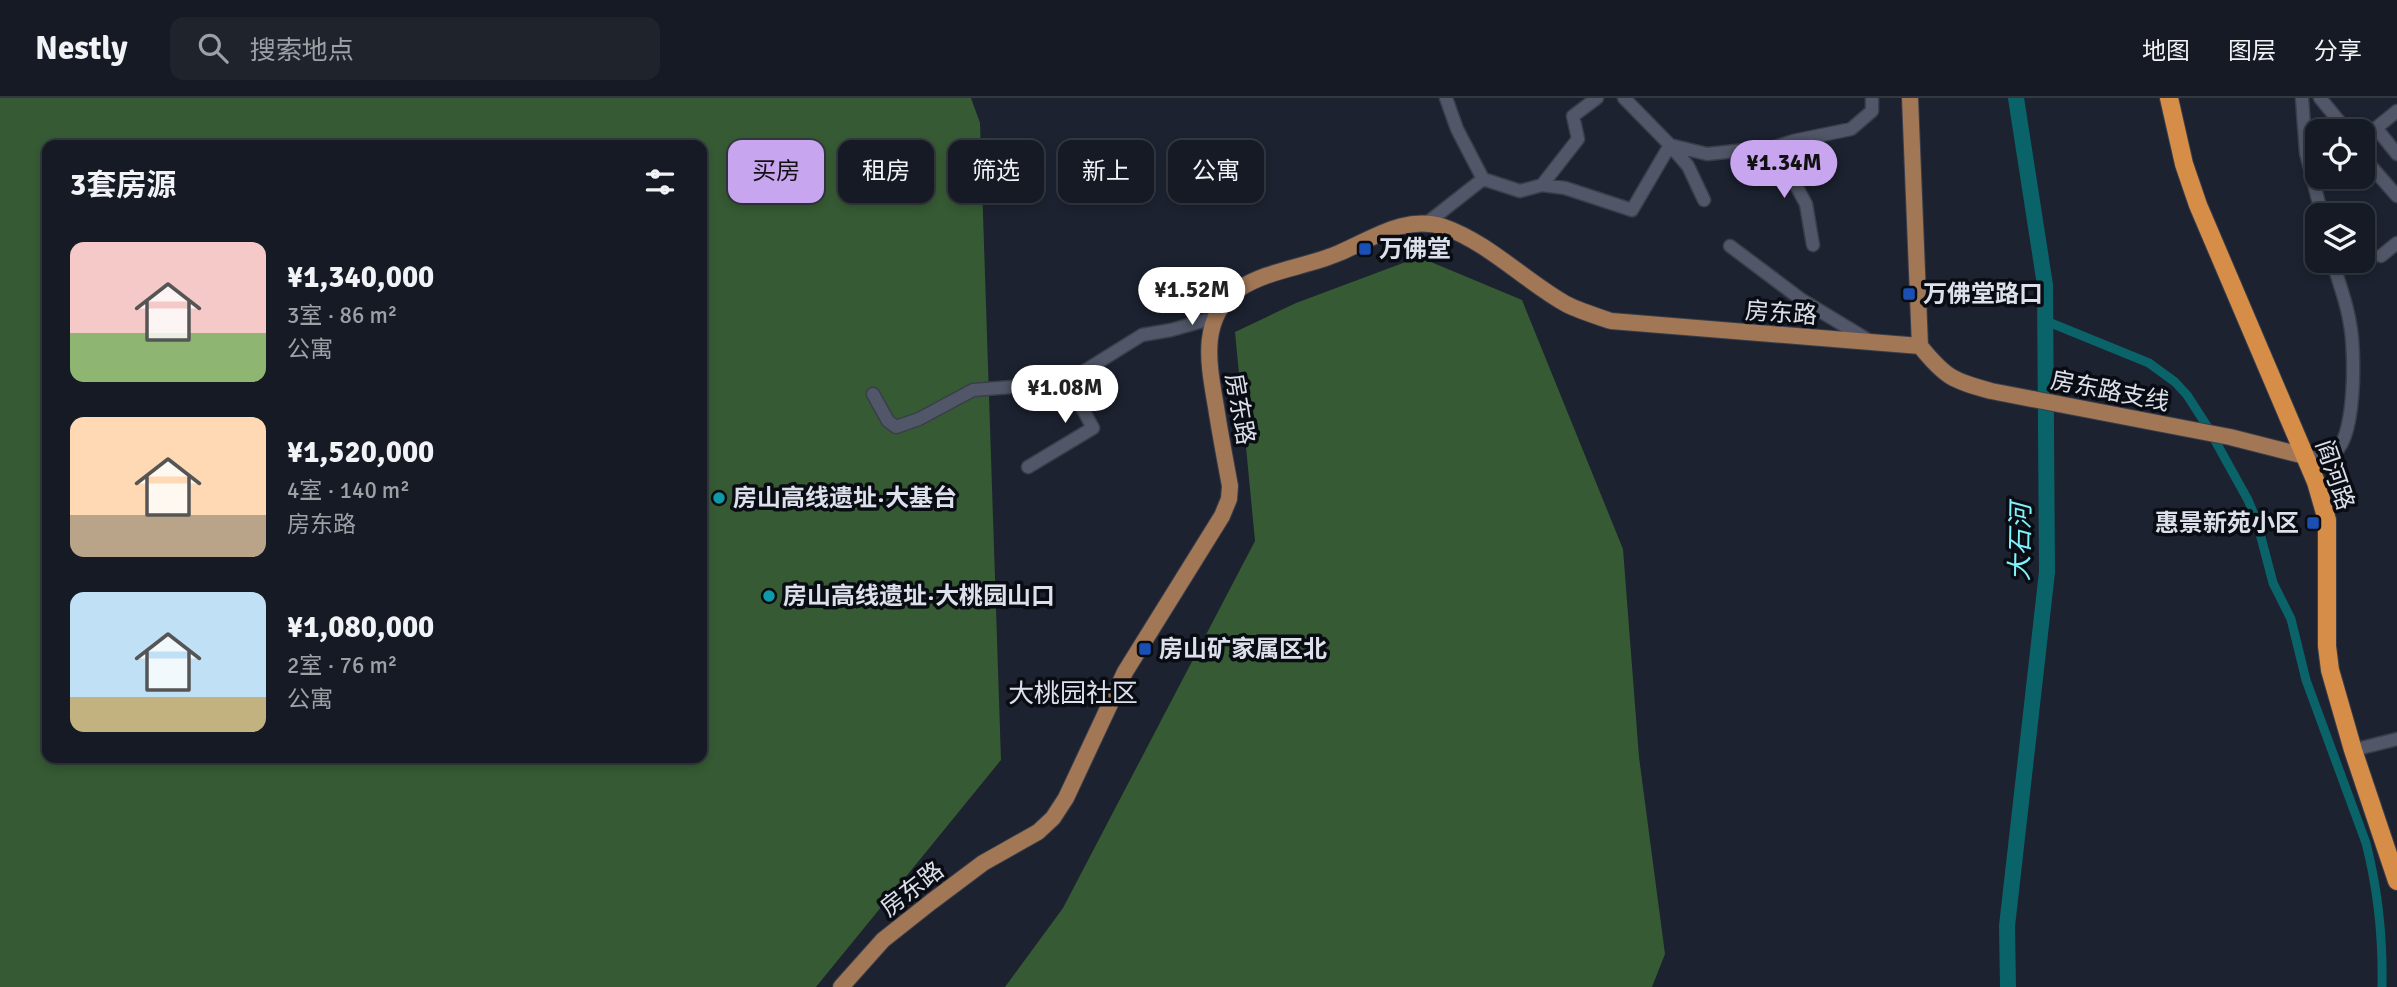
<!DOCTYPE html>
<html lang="zh">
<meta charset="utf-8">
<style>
:root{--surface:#151a24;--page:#1e232c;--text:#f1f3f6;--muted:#9da1a6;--line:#343841;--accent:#c8a5ef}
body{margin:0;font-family:Signika,"Noto Sans SC",sans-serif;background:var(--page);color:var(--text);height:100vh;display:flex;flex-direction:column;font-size:26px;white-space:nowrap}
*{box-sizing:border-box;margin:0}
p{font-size:23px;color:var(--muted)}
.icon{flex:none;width:38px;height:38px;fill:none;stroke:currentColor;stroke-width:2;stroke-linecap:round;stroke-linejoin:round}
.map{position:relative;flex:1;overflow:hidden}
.details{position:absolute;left:42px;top:42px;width:665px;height:623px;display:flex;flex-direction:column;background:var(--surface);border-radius:14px;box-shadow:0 4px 10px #0003,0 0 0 2px var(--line)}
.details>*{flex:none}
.top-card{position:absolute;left:728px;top:42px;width:665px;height:63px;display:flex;gap:14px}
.tools{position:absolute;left:2305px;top:21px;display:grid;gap:14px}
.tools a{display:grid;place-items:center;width:70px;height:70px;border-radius:14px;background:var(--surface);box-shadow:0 4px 10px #0003,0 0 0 2px var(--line);font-size:35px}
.price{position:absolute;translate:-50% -60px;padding:0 16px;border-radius:24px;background:#fff;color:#222;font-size:23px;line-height:46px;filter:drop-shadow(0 2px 4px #0008)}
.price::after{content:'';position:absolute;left:50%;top:42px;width:21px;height:16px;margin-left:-10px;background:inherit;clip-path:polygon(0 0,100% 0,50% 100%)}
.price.current{background:var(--accent);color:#111}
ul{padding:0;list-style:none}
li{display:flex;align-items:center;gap:21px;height:175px;padding:0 28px}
li span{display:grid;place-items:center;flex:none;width:196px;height:140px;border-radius:14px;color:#555}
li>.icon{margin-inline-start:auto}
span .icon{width:84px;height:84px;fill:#fffc;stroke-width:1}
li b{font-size:30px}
h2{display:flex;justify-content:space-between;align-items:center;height:84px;padding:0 28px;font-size:30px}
.tag{padding:0 24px;border-radius:14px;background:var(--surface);box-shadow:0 4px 10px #0003,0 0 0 2px var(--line);font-size:24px;line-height:63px}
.tag.current{background:var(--accent);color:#111}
header{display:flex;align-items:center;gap:42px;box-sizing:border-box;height:98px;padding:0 35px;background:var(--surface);border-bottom:2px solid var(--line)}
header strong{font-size:33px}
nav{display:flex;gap:38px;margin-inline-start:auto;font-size:24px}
.search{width:490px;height:63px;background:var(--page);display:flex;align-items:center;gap:18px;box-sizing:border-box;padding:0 24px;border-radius:14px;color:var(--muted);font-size:26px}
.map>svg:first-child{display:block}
</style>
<header>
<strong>Nestly</strong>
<div class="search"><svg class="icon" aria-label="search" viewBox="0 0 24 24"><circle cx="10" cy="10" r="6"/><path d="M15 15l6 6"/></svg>搜索地点</div>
<nav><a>地图</a><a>图层</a><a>分享</a></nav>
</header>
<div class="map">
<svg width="2397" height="889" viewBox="0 0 2397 889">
<rect width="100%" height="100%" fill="#1c2230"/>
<path fill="#365a33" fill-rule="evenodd" d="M0,0H971L980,25L1001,662L816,889H0ZM47,47H702V660H47Z
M1419,159L1522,202L1623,451L1639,659L1665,856L1652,889H1005L1063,810L1255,443L1235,234L1296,205Z"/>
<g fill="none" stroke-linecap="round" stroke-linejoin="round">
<path stroke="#096369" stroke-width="9" d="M2046,223L2149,265L2175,284L2187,297L2207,328L2248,402L2257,424L2273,485L2291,521L2306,582L2366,745C2378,792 2383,841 2382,889"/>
<path stroke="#096369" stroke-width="16" d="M2008,889L2007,828L2047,474L2045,187L2016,0"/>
<defs>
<path id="minor" d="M1446,0L1457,31L1483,81L1520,93L1542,87L1565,90L1632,112L1670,47L1624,0
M2302,0L2306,55L2322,117
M2320,0L2347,33
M2376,30L2397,56
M2362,35L2376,30L2397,13
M1670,47L1707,56L1775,49L1793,43L1851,31L1872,13V0
M1670,47L1688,68L1704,102
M1775,49L1806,106L1813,147
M2362,58L2397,98
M1542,87L1578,41L1573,18L1597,0
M1427,125L1483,81
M1730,148L1802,202L1868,242
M2381,158L2397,145
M873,296L888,323L896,329L919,321L973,292L1036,287L1073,280L1142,237L1171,232L1214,220
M2305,358C2312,357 2325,359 2332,356C2357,345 2355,250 2350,226C2347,204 2338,184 2333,163
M1028,369L1093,330L1074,295L1073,280
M2353,652L2397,641"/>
<path id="major" d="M1910,0L1920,248
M1920,248C1945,279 1953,283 1991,293L2230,339L2305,358
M841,889L883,842L931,804L983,765L1038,734L1053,720L1066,700L1125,574L1222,418L1229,401L1230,388C1225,361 1220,335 1216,309C1209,268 1198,220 1239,191C1267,172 1307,169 1339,155C1372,141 1406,116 1444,129C1489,145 1525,183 1566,206C1580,213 1596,218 1611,223L1920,248"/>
<path id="highway" d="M2169,0L2184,66L2198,107L2316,384L2327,422V548L2330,572L2353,652L2397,783"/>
</defs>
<use href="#minor" stroke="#3a3e4a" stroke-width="15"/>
<use href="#major" stroke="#3a3e4a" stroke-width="18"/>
<use href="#highway" stroke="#3a3e4a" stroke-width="20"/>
<use href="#minor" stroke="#515768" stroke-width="12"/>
<use href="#major" stroke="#a17755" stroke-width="16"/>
<use href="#highway" stroke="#d68d48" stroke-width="18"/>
</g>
<g fill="#1a4fb4" stroke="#090c12" stroke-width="2.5">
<rect x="1358" y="144" width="14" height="14" rx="3.5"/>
<rect x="1902" y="189" width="14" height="14" rx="3.5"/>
<rect x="2306" y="418" width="14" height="14" rx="3.5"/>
<rect x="1138" y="544" width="14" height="14" rx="3.5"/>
</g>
<g fill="#0f9aa8" stroke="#090c12" stroke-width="2.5">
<circle cx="719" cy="400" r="7"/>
<circle cx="769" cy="498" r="7"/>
</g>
<g text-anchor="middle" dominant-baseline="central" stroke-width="7" stroke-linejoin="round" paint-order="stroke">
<g font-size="24" font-weight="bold" fill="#dce0ea" stroke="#090c12" text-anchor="start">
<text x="1379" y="151">万佛堂</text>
<text x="1923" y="196">万佛堂路口</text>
<text x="733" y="400">房山高线遗址·大基台</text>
<text x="2299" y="425" text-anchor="end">惠景新苑小区</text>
<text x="783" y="498">房山高线遗址·大桃园山口</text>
<text x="1159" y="551">房山矿家属区北</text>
</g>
<g font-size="24" fill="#dce0ea" stroke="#090c12">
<text transform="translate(1781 215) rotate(4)">房东路</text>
<text transform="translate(2110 293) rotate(11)">房东路支线</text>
<text transform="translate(1240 311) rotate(80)">房东路</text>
<text transform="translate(2335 377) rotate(71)">阎河路</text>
<text transform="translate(912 791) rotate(-38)">房东路</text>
</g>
<g font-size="26" font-style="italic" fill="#80f2fb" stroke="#090c12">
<text transform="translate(2021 444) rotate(-89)">大石河</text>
</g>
<g font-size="26" fill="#dce0ea" stroke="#090c12">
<text x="1073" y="596">大桃园社区</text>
</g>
</g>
</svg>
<div class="tools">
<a><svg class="icon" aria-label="locate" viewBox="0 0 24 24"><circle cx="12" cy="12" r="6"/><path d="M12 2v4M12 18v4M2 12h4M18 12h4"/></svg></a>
<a><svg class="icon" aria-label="layers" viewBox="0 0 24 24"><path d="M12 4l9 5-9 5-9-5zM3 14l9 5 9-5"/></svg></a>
</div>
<b class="price current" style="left:1784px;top:102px">¥1.34M</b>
<b class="price" style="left:1192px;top:229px">¥1.52M</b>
<b class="price" style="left:1065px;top:327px">¥1.08M</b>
<div class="top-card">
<a class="tag current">买房</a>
<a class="tag">租房</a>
<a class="tag">筛选</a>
<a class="tag">新上</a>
<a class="tag">公寓</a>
</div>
<section class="details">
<h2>3套房源<svg class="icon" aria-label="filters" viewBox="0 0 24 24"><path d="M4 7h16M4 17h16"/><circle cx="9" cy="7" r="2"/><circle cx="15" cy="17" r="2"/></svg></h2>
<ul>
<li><span style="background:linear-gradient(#f6c9c9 65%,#8fb573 0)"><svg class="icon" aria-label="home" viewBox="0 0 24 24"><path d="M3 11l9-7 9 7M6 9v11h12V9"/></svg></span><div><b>¥1,340,000</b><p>3室 · 86 m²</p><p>公寓</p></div></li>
<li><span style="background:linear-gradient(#ffd9b3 70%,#b9a48a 0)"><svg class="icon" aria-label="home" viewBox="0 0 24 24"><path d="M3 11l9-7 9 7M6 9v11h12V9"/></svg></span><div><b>¥1,520,000</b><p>4室 · 140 m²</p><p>房东路</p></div></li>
<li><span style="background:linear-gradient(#bfe0f5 75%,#c2b280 0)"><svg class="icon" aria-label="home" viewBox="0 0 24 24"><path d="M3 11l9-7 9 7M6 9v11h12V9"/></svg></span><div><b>¥1,080,000</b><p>2室 · 76 m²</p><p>公寓</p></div></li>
</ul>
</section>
</div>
